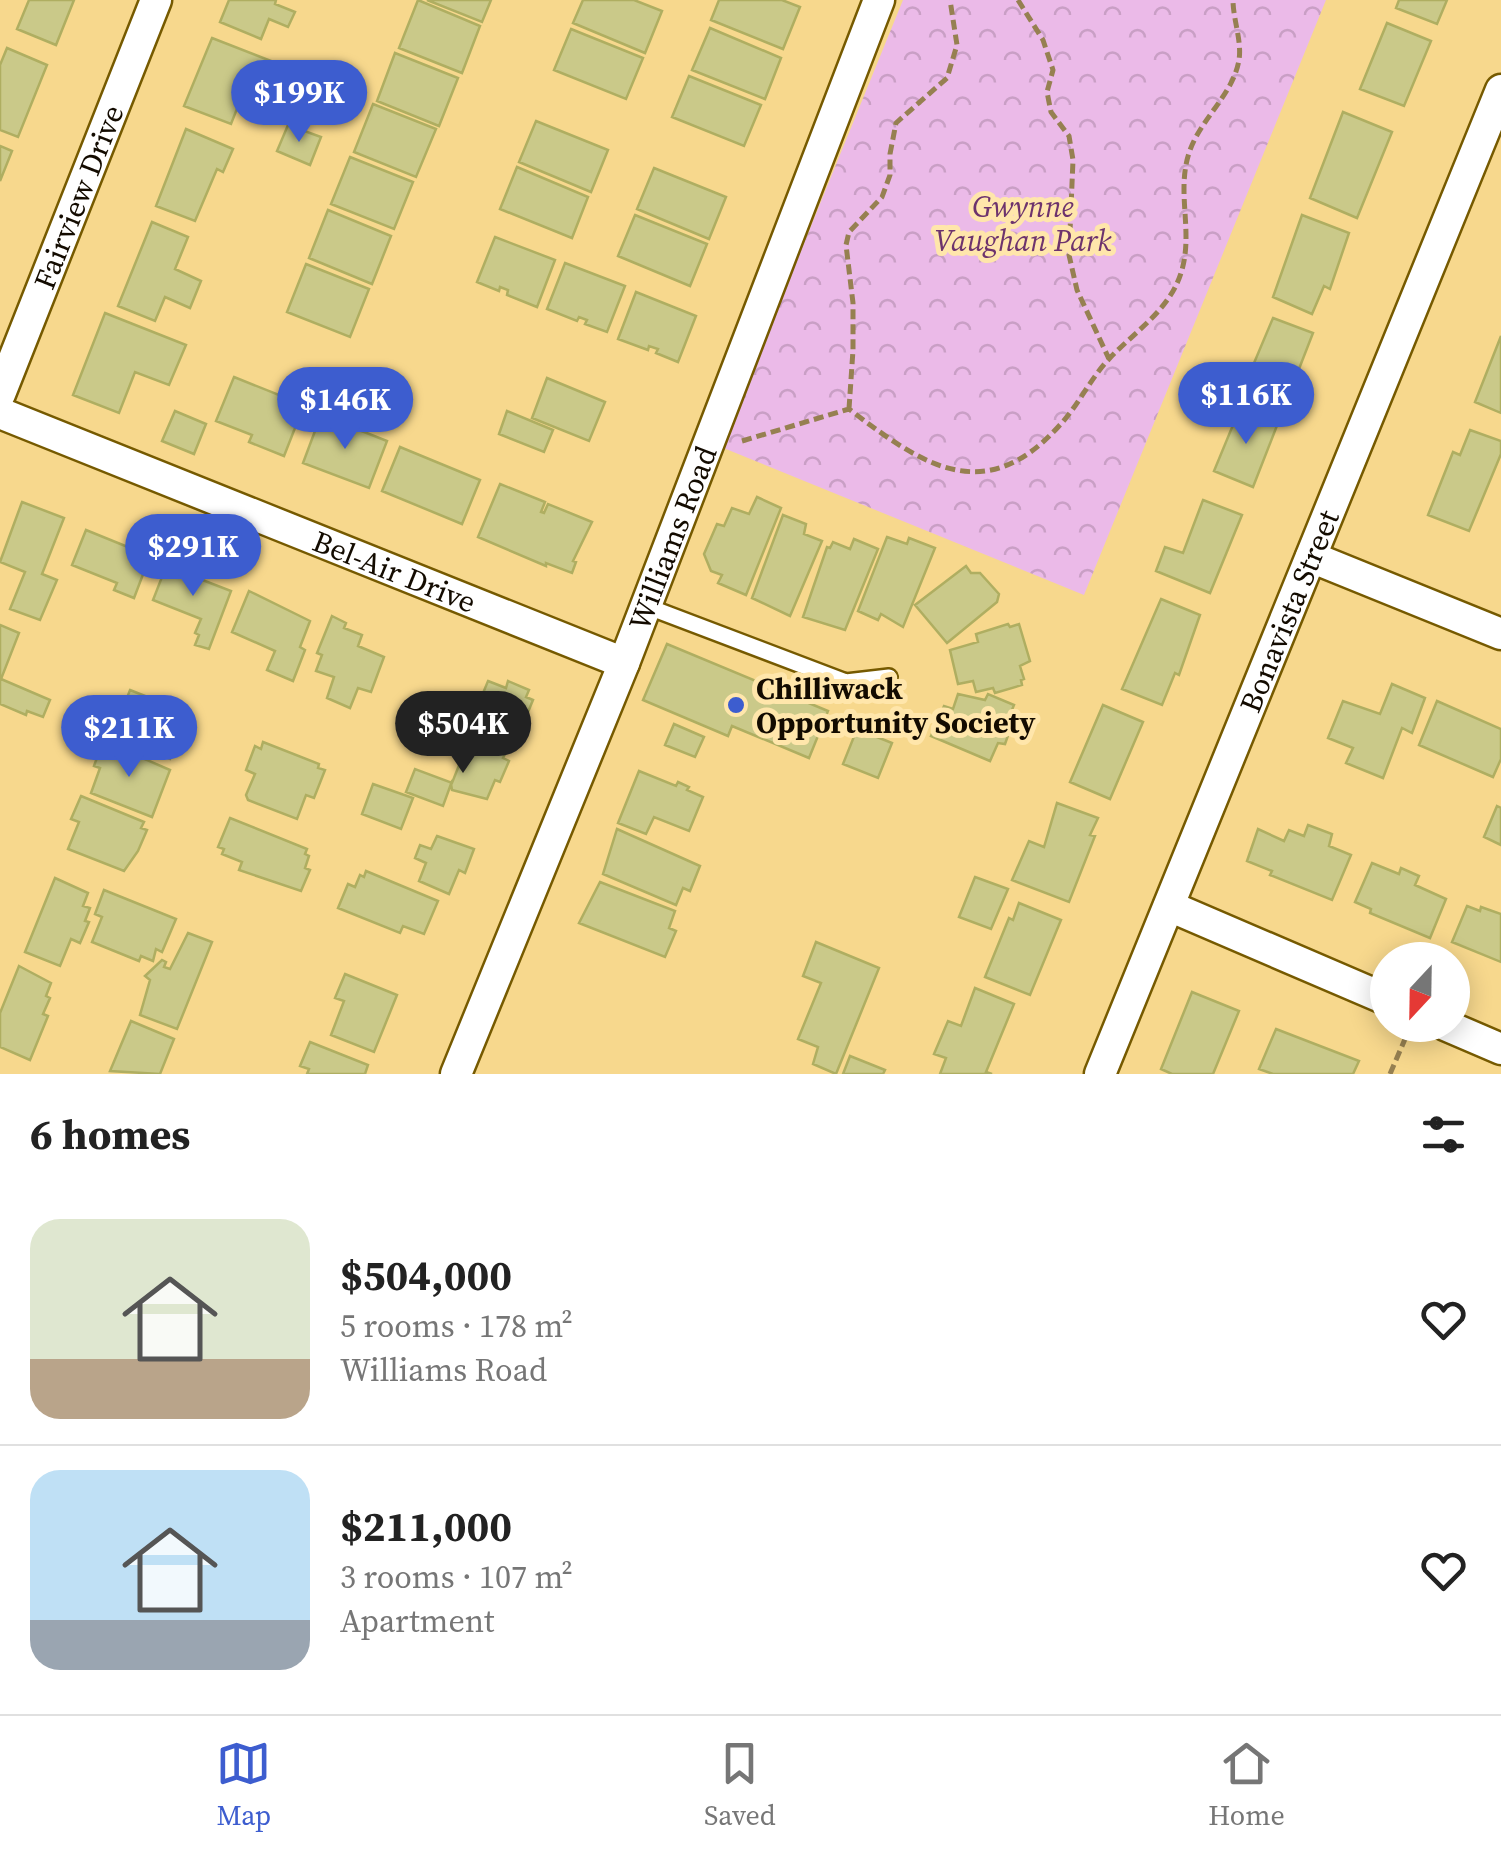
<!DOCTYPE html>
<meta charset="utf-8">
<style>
:root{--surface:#fff;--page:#f6f6f6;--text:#222;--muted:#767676;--line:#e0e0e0;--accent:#3d5dcf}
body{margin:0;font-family:"Source Serif 4",serif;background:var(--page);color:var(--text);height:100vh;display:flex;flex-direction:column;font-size:38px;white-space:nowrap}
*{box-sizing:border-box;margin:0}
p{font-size:32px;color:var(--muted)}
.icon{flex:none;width:55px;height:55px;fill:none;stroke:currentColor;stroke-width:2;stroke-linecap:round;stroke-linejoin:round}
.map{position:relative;height:1074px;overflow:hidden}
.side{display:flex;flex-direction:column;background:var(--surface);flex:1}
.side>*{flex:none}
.needle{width:65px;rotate:202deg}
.tools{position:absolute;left:1370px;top:942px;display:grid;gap:20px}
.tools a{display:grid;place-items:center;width:100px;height:100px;border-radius:50%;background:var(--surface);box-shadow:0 5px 25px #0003;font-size:50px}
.price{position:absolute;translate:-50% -85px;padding:0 22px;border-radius:35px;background:var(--accent);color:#fff;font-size:32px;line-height:65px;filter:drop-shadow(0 2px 5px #0008)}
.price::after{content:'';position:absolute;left:50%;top:60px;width:30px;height:22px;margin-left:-15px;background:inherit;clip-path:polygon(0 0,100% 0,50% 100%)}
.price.on{background:#222;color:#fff}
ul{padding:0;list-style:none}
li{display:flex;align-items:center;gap:30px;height:250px;padding:0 30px}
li+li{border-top:2px solid var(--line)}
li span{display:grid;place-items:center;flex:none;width:280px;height:200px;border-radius:30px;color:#555}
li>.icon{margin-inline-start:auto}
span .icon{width:120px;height:120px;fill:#fffc;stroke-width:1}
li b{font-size:42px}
h2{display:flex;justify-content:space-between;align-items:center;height:120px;padding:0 30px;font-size:42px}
.tabs{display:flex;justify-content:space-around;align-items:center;height:140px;border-top:2px solid var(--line);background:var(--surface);font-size:28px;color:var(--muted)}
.tabs a{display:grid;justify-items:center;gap:5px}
.tabs .on{color:var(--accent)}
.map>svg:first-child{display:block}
</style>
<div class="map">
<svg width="1501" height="1074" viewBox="0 0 1501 1074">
<defs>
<pattern id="park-crowns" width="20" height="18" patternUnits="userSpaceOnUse" patternTransform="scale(2.5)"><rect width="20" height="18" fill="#ebbae8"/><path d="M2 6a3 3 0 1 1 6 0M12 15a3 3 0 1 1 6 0" fill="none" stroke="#c99fc5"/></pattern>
</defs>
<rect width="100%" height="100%" fill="#f7d88d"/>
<path fill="url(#park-crowns)" d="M903,0H1326L1084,595L721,447Z"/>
<path fill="#cac989" stroke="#afae61" stroke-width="2.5" d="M29,0H74L56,45L17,29Z
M229,0H276L275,4L295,12L288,27L269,19L261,39L220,22Z
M418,0L480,26L462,73L399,48Z
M427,0H491L482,22Z
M583,0H634L662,11L645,53L573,23Z
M719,0H782L800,7L783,49L711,20Z
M1399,0H1447L1437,24L1396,8Z
M1387,23L1431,41L1404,106L1360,89Z
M710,28L781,58L765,99L692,70Z
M571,29L643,58L626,99L554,70Z
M212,38L284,66L275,89L265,86L258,103L242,96L231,124L184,106Z
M7,48L47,65L18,137L0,130V65Z
M395,53L458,78L439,126L377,101Z
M689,76L761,105L744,146L672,117Z
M373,104L436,129L416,177L354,152Z
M1343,112L1392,132L1357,218L1310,198Z
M536,121L608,150L591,192L519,162Z
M288,125L321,137L310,165L277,151Z
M186,129L233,149L223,172L217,169L195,221L156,206Z
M0,146L12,151L0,181Z
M350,157L413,182L394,229L331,204Z
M517,167L588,197L572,238L500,209Z
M654,168L726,197L709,239L637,209Z
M328,210L391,236L372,284L309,258Z
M635,215L707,244L690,286L618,256Z
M1302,215L1349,233L1330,289L1324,286L1312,314L1273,297Z
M152,222L188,237L175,269L201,281L190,308L165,297L155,321L118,306Z
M495,237L555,260L537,307L507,295L508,290L500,287L499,291L477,282Z
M565,263L625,286L607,332L585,324L587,320L579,317L577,321L547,309Z
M306,264L369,289L350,337L287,312Z
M636,292L696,316L678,362L656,353L658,349L649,346L648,350L618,339Z
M105,313L186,345L169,385L135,372L119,413L73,395Z
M1273,318L1313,333L1290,392L1286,391L1280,406L1247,394L1253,377L1249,375Z
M1501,336V413L1475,402Z
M234,377L304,405L284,456L249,442L252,435L216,421Z
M547,378L605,402L589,441L532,418Z
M1240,408L1278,423L1253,487L1214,471Z
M175,411L206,424L194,454L162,441Z
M507,411L553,430L544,452L499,434Z
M321,415L387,441L369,488L303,463Z
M1470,430L1501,441V454L1469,531L1428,515L1453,452L1460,455Z
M400,447L480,480L462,524L382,491Z
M500,484L545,502L541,512L544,513L548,504L592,522L573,561L576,562L572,573L546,563V566L478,537Z
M757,497L781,508L746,595L718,583L722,575L711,571L704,554L717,524L724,526L732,508L749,514Z
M1203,500L1242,515L1210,593L1156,571L1165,547L1183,553Z
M22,502L64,518L42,574L57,580L40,620L10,609L25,572L0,562Z
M783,515L806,524L804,534L822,541L790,616L752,598Z
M86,530L150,556L134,598L114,590L117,583L72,565Z
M887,537L907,544L909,538L935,548L903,627L881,614L878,620L858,611Z
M854,539L878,549L845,630L803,617L827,547L830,548L833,542L850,549Z
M169,559L195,569L192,576L231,591L209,649L195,645L199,635L195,633L201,619L153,600Z
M966,566L971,573H980L999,594L997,602L947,643L915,605Z
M249,591L310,621L300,647L305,650L293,681L267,670L275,651L232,632Z
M1161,599L1200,615L1179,675L1175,673L1162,705L1122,689Z
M332,616L346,623L344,628L362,635L358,646L384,657L371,692L358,688L350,708L327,698L334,677L316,671L322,655L317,653Z
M1008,624L1010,627L1019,624L1030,661L1020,666L1024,679L1021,680L1022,685L995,693L993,688L976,692L973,681L958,684L950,650L978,642L976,634Z
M0,625L19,633L1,679L50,700L43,717L27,711L26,715L0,704Z
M667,644L828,711L809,758L732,726L728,736L643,700Z
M488,681L506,688L508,681L529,690L526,697L533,700L519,734L474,715Z
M1392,684L1425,698L1412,733L1402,728L1383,778L1346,763L1353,748L1328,738L1343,701L1380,714Z
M130,690L188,713L184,734L181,733L170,759L112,736Z
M958,694L985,700L988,694L1014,705L1007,722L1012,724L1005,744L998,743L990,761L931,736L944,706L953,709Z
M1437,701L1501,729V759L1493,777L1419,745Z
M1103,705L1143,722L1110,799L1070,782Z
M674,724L704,737L695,757L665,745Z
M857,729L892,743L878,778L843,764Z
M469,740L505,754L503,758L509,761L500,782L495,780L487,799L452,790L451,784L443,806L406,792L415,769L452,783Z
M103,741L170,770L152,817L91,793L100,768L94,766Z
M263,742L319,764L318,768L325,770L314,798L306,795L297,819L248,800L246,795L255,774L246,770L255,746L261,749Z
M639,771L676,786L678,782L689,787L687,790L703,797L689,831L654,817L646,834L618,823Z
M373,784L413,798L401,829L362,814Z
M81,796L144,822L141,828L147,830L138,851L124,871L68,849L79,822L71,819Z
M1057,803L1098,818L1090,835L1095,836L1069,902L1012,880L1029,841L1044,847Z
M1497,806L1501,808V845L1484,837Z
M230,818L307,849L305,854L309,856L305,868L310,870L301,891L239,870L242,862L222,854L224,849L218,847Z
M1308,825L1332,834L1329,846L1351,855L1332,900L1270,875L1272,871L1247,861L1258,829L1284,841L1289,830L1304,836Z
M617,829L700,866L690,891L683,888L676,905L603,874Z
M437,836L474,849L465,873L459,870L449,894L419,881L426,863L415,858L420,845L431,849Z
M1372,863L1399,874L1401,868L1419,876L1415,885L1446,899L1430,938L1370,913L1371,909L1355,902Z
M366,871L438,901L424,934L403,926L400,933L338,908L348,884L355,887L360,875L364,877Z
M975,877L1008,889L991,929L959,917Z
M55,878L88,893L83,906L90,908L85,921L89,922L80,943L71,939L60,966L25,952Z
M600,882L675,911L669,928L676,931L665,957L579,923Z
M104,890L176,919L162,952L156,949L153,961L141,956L139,961L92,942L102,917L95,914Z
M1019,903L1061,920L1030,995L985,977L1009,918L1013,920Z
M1467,906L1480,911L1481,907L1501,914V962L1452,942Z
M188,933L212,942L177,1029L140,1015L150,980L145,976L162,960L166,962L164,967L170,969Z
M816,942L879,968L836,1074L813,1064L818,1047L798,1039L821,983L803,976Z
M19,966L51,983L46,996L50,998L43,1014L48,1016L30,1060L0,1047V1013Z
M345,974L397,995L374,1052L331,1035L344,1001L335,998Z
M975,988L1014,1004L986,1072L992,1074H940L946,1058L934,1054L948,1021L961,1026Z
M1192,992L1239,1011L1213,1074H1172L1161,1069Z
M131,1021L174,1039L160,1074L110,1071Z
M1276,1029L1359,1061L1353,1074H1273L1259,1069Z
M310,1042L368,1065L365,1074H307L309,1069L300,1066Z
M850,1056L885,1070L883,1074H843Z"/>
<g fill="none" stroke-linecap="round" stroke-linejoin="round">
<defs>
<path id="service" d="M646,606L846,682L889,677"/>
<g id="minor">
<path id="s1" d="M0,394L156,0"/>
<path id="s2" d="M0,413L624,663"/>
<path d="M1311,557L1501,634"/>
<path d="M1169,906L1388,1000"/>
<path d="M1445,1025L1501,1049"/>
<path id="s3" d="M456,1074L624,663L879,0"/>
<path id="s4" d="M1100,1074L1501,90"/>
</g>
</defs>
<use href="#service" stroke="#765a00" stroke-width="20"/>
<use href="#minor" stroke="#765a00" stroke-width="35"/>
<path stroke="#968051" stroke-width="5" stroke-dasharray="10 5" stroke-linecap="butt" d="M1018,0L1043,40L1053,70L1047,92L1051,112L1069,136L1073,160L1069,255L1077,290L1109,359
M849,409L853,350V303L846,245L849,232L882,197L890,175V154L896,123L947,78L957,45L950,0
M742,441L849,409C921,464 984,509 1059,426C1078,406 1090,379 1109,359C1134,332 1169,311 1181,273C1194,233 1176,193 1189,153C1200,119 1233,95 1239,60C1242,41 1233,19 1233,0
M1390,1074L1411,1025"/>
<use href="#service" stroke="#fff" stroke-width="15"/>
<use href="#minor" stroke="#fff" stroke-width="30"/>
</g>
<circle fill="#3d5dcf" stroke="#ffe6ab" stroke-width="4" cx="736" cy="705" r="10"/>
<g text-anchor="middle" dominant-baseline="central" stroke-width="10" stroke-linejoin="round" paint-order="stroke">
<g font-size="30" fill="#130b00" stroke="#ffe6ab">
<text stroke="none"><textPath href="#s1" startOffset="212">Fairview Drive</textPath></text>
<text stroke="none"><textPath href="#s3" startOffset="578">Williams Road</textPath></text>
<text stroke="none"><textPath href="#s2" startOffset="425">Bel-Air Drive</textPath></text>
<text stroke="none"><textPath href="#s4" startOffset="500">Bonavista Street</textPath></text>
</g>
<g font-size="30" font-style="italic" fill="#6d336d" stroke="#ffe6ab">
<text x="1023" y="206">Gwynne<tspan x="1023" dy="34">Vaughan Park</tspan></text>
</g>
<g font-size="30" font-weight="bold" fill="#130b00" stroke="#ffe6ab" text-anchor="start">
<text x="756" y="688">Chilliwack<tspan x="756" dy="34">Opportunity Society</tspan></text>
</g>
</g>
</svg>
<div class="tools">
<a><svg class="needle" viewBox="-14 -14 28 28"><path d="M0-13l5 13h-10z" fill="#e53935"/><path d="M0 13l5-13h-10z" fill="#767676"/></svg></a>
</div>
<b class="price" style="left:299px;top:145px">$199K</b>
<b class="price" style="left:1246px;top:447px">$116K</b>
<b class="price" style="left:345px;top:452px">$146K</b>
<b class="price" style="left:193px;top:599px">$291K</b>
<b class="price on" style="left:463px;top:776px">$504K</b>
<b class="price" style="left:129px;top:780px">$211K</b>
</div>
<section class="side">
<h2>6 homes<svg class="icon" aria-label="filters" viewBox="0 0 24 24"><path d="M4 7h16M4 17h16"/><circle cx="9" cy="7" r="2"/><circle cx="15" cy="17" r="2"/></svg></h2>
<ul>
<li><span style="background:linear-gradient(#dfe7d0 70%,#b9a48a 0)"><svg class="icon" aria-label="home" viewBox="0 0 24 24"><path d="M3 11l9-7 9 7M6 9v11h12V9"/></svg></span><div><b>$504,000</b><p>5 rooms · 178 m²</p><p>Williams Road</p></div><svg class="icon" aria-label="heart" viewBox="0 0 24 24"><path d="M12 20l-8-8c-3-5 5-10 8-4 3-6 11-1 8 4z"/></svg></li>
<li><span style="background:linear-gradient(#bfe0f5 75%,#9aa5b1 0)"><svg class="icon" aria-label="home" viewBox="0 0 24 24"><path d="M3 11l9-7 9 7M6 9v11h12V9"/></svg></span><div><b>$211,000</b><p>3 rooms · 107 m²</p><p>Apartment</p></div><svg class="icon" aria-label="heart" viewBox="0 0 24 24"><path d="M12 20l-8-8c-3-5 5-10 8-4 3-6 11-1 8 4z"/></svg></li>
</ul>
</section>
<nav class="tabs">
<a class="on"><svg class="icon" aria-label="map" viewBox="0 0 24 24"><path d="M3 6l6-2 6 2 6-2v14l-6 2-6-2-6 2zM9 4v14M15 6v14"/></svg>Map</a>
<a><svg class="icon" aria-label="saved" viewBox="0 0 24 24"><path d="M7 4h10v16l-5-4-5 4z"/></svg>Saved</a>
<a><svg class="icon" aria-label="home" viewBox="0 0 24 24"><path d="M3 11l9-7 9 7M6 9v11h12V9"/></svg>Home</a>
</nav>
